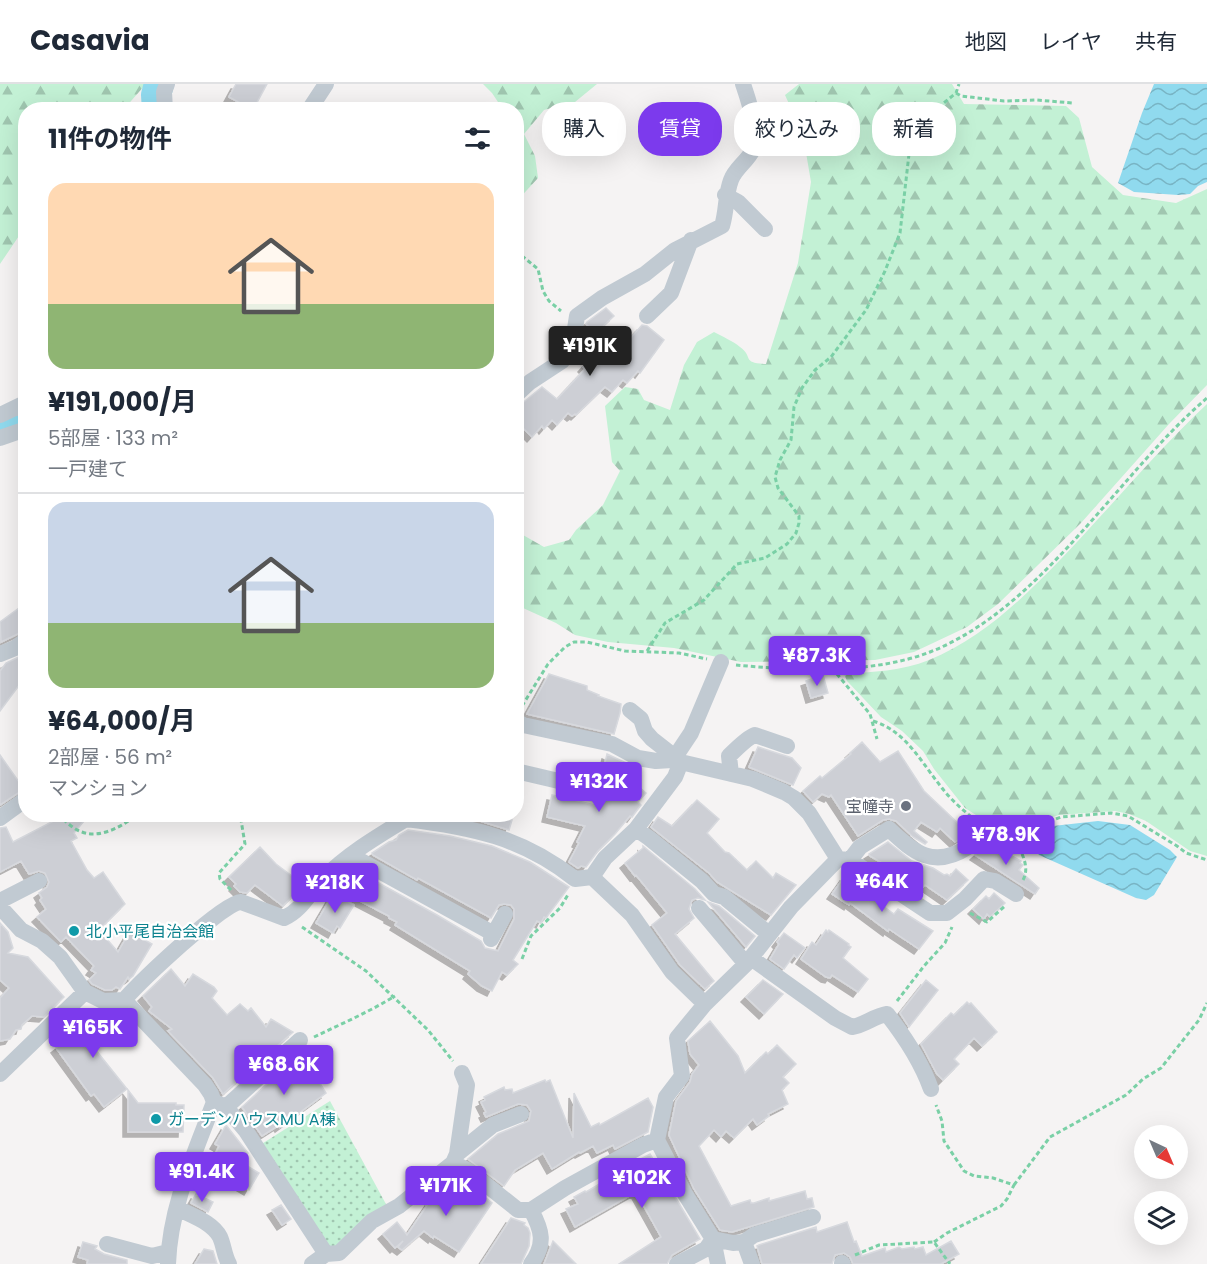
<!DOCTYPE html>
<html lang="ja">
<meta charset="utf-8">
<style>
:root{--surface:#fff;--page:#f2f2f3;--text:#1f2937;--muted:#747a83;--line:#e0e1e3;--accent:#7c3aed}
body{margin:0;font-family:Poppins,"Noto Sans JP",sans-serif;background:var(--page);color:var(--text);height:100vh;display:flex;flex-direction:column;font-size:22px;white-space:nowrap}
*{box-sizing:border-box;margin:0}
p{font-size:20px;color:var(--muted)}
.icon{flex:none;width:33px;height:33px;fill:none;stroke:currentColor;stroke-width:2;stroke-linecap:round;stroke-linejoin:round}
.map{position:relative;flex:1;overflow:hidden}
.drawer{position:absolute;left:18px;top:18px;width:506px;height:720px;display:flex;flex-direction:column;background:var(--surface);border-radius:24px;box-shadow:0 6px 24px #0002}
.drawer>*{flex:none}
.hud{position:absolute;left:542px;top:18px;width:570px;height:54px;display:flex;gap:12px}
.needle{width:39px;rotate:136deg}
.buttons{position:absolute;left:1134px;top:1041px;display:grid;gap:12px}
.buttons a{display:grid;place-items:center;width:54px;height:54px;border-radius:50%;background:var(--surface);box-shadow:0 6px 24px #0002;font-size:30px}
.price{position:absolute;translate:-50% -51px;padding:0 14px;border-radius:6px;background:var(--accent);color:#fff;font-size:20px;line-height:39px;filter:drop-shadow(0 2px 3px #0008)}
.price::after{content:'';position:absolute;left:50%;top:36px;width:18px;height:14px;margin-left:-9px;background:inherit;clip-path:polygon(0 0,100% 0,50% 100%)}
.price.selected{background:#222;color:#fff}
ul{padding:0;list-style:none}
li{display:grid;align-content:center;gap:12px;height:318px;padding:0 30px}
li+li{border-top:2px solid var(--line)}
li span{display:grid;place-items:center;height:186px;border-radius:18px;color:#555}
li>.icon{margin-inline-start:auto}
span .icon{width:108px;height:108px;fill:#fffc;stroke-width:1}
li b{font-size:26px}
h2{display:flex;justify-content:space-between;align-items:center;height:72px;padding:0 30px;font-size:26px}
.tag{padding:0 21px;border-radius:24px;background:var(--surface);box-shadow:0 6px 24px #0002;font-size:21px;line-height:54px}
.tag.selected{background:var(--accent);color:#fff}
header{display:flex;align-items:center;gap:36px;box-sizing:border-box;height:84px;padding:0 30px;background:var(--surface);border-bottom:2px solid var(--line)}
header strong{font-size:28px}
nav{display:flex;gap:33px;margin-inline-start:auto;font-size:21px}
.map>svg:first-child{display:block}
</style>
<header>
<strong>Casavia</strong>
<nav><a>地図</a><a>レイヤ</a><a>共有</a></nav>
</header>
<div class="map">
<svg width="1207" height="1180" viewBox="0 0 1207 1180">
<defs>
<pattern id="forest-firs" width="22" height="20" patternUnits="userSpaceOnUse" patternTransform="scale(1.5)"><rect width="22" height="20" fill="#c3f1d5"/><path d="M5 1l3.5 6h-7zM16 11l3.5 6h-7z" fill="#a0c6b0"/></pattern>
<pattern id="park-dots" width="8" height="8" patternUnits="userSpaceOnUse" patternTransform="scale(1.5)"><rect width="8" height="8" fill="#c3f1d5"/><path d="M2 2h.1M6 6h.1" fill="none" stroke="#a0c6b0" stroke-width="1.8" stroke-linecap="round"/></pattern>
<pattern id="water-waves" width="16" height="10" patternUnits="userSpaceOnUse" patternTransform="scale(1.5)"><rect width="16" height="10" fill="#90daee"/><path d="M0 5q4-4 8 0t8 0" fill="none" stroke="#78b4c4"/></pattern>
<filter id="shadow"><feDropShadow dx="-5" dy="5" stdDeviation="0" flood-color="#0004"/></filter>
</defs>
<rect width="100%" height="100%" fill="#f5f3f3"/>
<path fill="url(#forest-firs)" d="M0,0H146L124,25L26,26L25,143L0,180Z
M483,0H597L575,18L544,26L524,50L535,72L538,94L516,118V26L496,25L500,21L492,9Z
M799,0H952L964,20L1066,22L1079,34L1092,83L1123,111L1176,119L1207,105V301L1169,340L1081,439L998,520L967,543L914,568L875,576L741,578L674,564L608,558L575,551L556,539L523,524L516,527V447L544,463L569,456L576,446L603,421L620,387L612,378L605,322L625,303L638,305L644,316L670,326L684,281L697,258L714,248C723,253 733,257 740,263C754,273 741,279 766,280L798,179L811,98L803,51L785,11Z
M1207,320V772L1190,767L1146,737L1129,730L1115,727L1059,731L1017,744L990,740L965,724L934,685L923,667L902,647L881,633L847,597L844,590C872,588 902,587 929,576C981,555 1021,516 1059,477C1109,425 1155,369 1207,320Z"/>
<path fill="url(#park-dots)" d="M330,1017L387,1122L337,1163L328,1162L260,1061Z"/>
<path fill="url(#water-waves)" d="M1154,0H1207V98L1198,102L1190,110L1178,111L1134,108L1118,99L1142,29Z
M1098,737L1130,741L1170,766L1177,773L1154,811L1146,816L1136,814L1039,771L1025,752L1053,742Z"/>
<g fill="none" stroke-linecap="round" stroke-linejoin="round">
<path stroke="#90daee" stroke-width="30" d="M157,26L156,11L159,0
M0,346L26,334"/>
</g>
<path fill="#cdcfd5" stroke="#d7d9de" stroke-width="1.5" filter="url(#shadow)" d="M236,0H267L253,26L229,13Z
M606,224L614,232L597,248L618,268L642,241L647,242L664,256L640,289L638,287L627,299L623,296L612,308L605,303L576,331L575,330L572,332L568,329L557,341L552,336L544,345L542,342L532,353L524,345L516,352V324L520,321L542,303L557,315L585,285L583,283L593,272L586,257L595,249L586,240L587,238Z
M26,519V546L1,558L0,538Z
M25,570L26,592L0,627V587L6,579Z
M549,590L587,602V606L599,611L598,612L621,620L620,629L614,650L527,630Z
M823,591L828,609L811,614L806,597Z
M862,658L880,678L898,667L924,707L960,741L965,737L972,746L955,758L940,744L937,748L921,738L914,747L927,758L925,760L913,753L896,737L889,735L883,736L858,752L831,711L829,713L822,710L813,718L803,707L820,692L822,694L851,670L850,669Z
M758,663L792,674L801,684L793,701L749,683Z
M607,670L626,679L622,694L625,691L646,709L638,718L641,721L632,733L630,732L615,750L598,767L586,783L581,782L578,784L569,778L579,759L577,758L585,742L547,733L552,711L599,722L620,697L605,693V683H604Z
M0,671L24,705L0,721Z
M697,716L719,735L707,749L725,768L729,769L747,786L756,777L773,794L776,789L796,801L771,831L717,798L709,789L651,743L658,733L672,742Z
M67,730H90L74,749L77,754L71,757L87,786L94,794L103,788L125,820L99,846L118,868L130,847L152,860L133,892L129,895L128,893L120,905L116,903L112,906H105L92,900L89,896L96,889L91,886L94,882L66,853L61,858L37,833L46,825L40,816L42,814L39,809L47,803L49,798L45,789L39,787L29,790L21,777L0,788V744L6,743L13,758Z
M448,730H502L510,732L509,736H512L509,746L477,736Z
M408,746L450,752L492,762L530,778L569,803L546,834L544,833L541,839L537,837L513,876L518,880L507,891L502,888L492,907L482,902L468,890L470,887L395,841L397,838L389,834V832L354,814L366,792L437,831L481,857L485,864L498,867L514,835V825L511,821L504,820L499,821L491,834L418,794L417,796L373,771L372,769L389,758L396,756L399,751Z
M888,758L912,777L933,784L944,791L947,790L950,792L956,785L968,796L947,816L925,801L923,803L870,772L869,770Z
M990,760L1021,777L1020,779L1023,781L1019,786L1039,804L1035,810L975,771L985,762L987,764Z
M643,762L695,805L705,816L698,814L692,816L689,825L694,834L675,850L714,897L705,905L680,881L652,841L667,829L636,791L635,792L625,779L643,764Z
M260,763L276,780L304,801L283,822L255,801L247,809L240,808L234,802L236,800L229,793Z
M845,792L872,808V814L894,830L898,825L933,847L919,865L889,845L888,847L850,819L849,821L832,810Z
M994,809L1005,819L990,833L987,830L984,835L973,825L986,812L989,815Z
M333,810L354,821L340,844L337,842L333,849L316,839Z
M708,818L719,822L755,852L746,863Z
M0,839L8,848L13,864L8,869L28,873L64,913L44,933L32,932L22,941L21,945L16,946L10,955L0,957V914L9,904L0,896Z
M826,846L828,848L829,846L849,860L848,861L851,863L843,874L868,895L858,908L832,891L830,894L826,893L801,875L812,858L816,861Z
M784,849L805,864L797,874L794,871L784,885L770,875L779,860L777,858Z
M171,885L185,902L193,890L214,903L217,907L212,914L227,931L240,920L248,927L251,924L266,943L271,935L293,948L223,1010L213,994L168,947L172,945L149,927L152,923L143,912Z
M763,896L783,910L764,930L746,913Z
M926,896L938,906L909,943L900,929Z
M967,918L969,920L971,919L997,948L982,962L974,954L954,975L959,980L943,996L937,990L921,960L951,929L954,931Z
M102,927H112L108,933L119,946L95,965L127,1005L104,1023L94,1010L91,1012L56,964Z
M710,937L738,972L745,989L766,968L768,970L777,961L796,980L783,993L789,999L782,1006L788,1020L768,1030L769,1032L757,1041L753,1035L734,1054L726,1047L721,1053L714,1046L699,1062L731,1122L750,1116L751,1119H754L769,1114V1117L805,1107L807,1115L812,1114L814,1123L732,1148L720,1146L694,1105L669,1051L676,1017L690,998L692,990L699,981L690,970L688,957Z
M301,969L326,1009L280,1043L279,1041L262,1052L242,1023Z
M545,996L546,998L550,996L573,1054L574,1009L591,1043L599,1039L600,1041L648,1014L653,1023L648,1048L615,1065L613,1061L597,1069L593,1062L580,1069L579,1068L552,1085L543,1069L515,1086L504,1102L468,1075L498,1050L529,1037L531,1027L527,1021L518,1020L486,1033L484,1029L486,1028L481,1018L485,1016L484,1013L504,1003L505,1006L512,1005L513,1009Z
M128,1006L138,1019H176V1021H184L183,1048H128Z
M226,1041L248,1069L242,1079L259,1089L249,1106L232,1096L236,1090L212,1077L219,1062L215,1060Z
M650,1070L700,1155L672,1171L667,1180H619L661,1153L636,1108L575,1143L566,1125L578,1120L574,1113L585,1107L586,1108L625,1085L624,1084Z
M454,1091L463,1096L492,1119L459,1168L434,1152L433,1154L424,1147L402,1166L398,1163L403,1157L395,1164L383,1150L397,1138L407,1151L430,1117L432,1119L447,1097Z
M196,1110L213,1118L208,1128L191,1119Z
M281,1121L291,1135L282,1141L272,1126Z
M511,1134L525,1139L524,1141L528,1144L530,1149L529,1162L521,1180H481Z
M847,1138L854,1158L856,1157L862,1172L885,1164L886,1168L899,1163L902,1165L914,1163L915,1165L923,1163L926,1171L951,1157L959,1170L941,1180H853L850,1173L844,1169L835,1171L832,1180H762L757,1162L759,1161L816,1143L817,1148Z
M553,1157L576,1180H544Z
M83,1158L97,1162L95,1165L104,1170L127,1176V1180H87L88,1176L78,1173Z
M204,1165L213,1167L217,1180H195Z"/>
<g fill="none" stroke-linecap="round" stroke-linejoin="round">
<path stroke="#7ad0a6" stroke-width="3" stroke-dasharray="4.5 3" stroke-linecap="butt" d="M956,9L961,12L1004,17L1037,16L1072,19
M516,167L538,185L543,207L549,217L561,227
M647,567L665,539L704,516L737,480L765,474L787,460L796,449L799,439V432L778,404L775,393L780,376L791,356L794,323L802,304L815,286L831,273L866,226L885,187L900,149L909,70L917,53L934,27L956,9L959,0
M736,581C797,587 873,590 930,568C1042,524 1117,391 1207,314
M832,584L870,630L877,655
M522,622L548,580L565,563L574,558H587L625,567L679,569L707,575
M873,637C906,647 921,678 942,704C951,716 963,726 975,736
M58,730C65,737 73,745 82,748C100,755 124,742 137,730
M151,730C163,739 172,737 185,730
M1035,743L1061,733L1111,729L1128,732L1177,762L1186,769L1207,776
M1019,763C1024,774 1029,785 1023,796
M231,806L220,795L219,789L245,760L240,730
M970,829L987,838L1006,821
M302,843L366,887L428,946L453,977
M522,875L531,852L560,824L569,809
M897,917L924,882L945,859L952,843
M314,953C341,940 369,928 395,912
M1014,1101L1050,1053L1126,1011L1143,995L1161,984L1199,936L1207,919
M934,1158L947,1149L1001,1122L1007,1115L1014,1101L993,1094L974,1092L964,1087L944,1057L942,1037L936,1021
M855,1171L879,1161L934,1158L950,1180"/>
<path stroke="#c1cad2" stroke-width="16" d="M165,26L164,8L167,0
M309,26L326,0
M725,111L738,118L765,145
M647,232L671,209L691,156
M516,311L530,298L562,277L572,264L577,232L602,214L645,190L675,166L722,142C727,126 725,112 731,96C735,85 745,79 751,69C761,51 749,18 743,0
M0,331L21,321L26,328
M0,354L26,345
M0,570L15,564L26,556
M630,626L641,635L645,647L652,655L675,673
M516,637L523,641L612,660L638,674L656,677L672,676L753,695L784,708L794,714L809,729L838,775
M516,687L597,706
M731,690L729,672C735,666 748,653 755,651L787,662
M0,734L26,715
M406,735C471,743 522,753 575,795L592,793L632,831L672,888L705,920L677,954L682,992L666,1013L657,1056L685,1110L713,1155L733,1159L744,1158L752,1180
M636,745L649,754L702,797L714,810L724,813L769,850
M352,772L494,850
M850,776L860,763L889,745C914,769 934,785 968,763C974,759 980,751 987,749C997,745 1009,749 1020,748
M592,793L605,774L636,745L675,693L679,683L675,673L691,649L721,578
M0,817L39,797
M0,823L21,846L42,857L60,873L85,908L103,917L124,916C140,898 222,819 241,818L284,834C301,827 310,808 323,795C346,771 378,752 406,735L407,730
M699,824L746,880
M491,855L505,830
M751,874L835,934L852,943C865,941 874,932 887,930C905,953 921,977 931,1005
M124,916L205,1001L211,1010L214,1018C194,1071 170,1123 168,1180
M705,920L746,880L791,823L838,775L850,776L930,829H947L965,815L984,795L995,797L1016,810
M0,990L85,908
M214,1018L226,1023L246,1047L326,1170L339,1169L372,1137L399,1122L453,1079L469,1087L518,1126H531L565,1104L643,1061L657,1056
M226,1023L300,956
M457,1070L493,1041L521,1030
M453,1079L457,1070L467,1001L462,989
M177,1124C192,1132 212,1138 220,1153C224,1162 224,1171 229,1180
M531,1126C542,1146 546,1160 531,1180
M713,1155L718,1180
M744,1158L754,1151L813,1133
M107,1160L152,1172L168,1168
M842,1179L843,1180
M312,1180L326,1170
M677,1180L706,1165L713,1155"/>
</g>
<circle fill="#6b7280" stroke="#fff" stroke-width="2" cx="906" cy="722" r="6"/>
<g fill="#0f9aa8" stroke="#fff" stroke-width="2">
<circle cx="74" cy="847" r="6"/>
<circle cx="156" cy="1035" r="6"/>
</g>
<g text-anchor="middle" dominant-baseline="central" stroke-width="4.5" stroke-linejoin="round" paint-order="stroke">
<g font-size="16" fill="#5b616d" stroke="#fff" text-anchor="end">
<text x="894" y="722">宝幢寺</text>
</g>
<g font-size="16" fill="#0d838f" stroke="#fff" text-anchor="start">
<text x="86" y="847">北小平尾自治会館</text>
<text x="168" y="1035">ガーデンハウスMU A棟</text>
</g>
</g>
</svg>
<div class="buttons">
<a><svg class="needle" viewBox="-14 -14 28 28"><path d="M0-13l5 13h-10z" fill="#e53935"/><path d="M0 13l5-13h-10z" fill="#747a83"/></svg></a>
<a><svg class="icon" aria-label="layers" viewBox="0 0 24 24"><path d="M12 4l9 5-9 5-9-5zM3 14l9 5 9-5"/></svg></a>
</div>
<b class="price selected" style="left:590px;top:293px">¥191K</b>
<b class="price" style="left:817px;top:603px">¥87.3K</b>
<b class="price" style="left:599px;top:729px">¥132K</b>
<b class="price" style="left:1006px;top:782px">¥78.9K</b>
<b class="price" style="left:882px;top:829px">¥64K</b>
<b class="price" style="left:335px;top:830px">¥218K</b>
<b class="price" style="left:93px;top:975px">¥165K</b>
<b class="price" style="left:284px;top:1012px">¥68.6K</b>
<b class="price" style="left:202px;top:1119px">¥91.4K</b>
<b class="price" style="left:642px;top:1125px">¥102K</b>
<b class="price" style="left:446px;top:1133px">¥171K</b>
<div class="hud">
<a class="tag">購入</a>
<a class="tag selected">賃貸</a>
<a class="tag">絞り込み</a>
<a class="tag">新着</a>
</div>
<section class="drawer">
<h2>11件の物件<svg class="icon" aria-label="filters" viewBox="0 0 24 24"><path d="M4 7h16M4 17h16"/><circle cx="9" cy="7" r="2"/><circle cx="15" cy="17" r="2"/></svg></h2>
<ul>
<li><span style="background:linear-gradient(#ffd9b3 65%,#8fb573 0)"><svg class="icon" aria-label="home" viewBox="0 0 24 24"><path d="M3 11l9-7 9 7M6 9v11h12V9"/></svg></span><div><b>¥191,000/月</b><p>5部屋 · 133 m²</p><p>一戸建て</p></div></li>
<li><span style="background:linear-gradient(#c9d6e8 65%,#8fb573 0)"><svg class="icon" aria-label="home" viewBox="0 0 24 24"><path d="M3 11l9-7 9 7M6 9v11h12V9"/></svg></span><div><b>¥64,000/月</b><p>2部屋 · 56 m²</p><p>マンション</p></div></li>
</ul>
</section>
</div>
